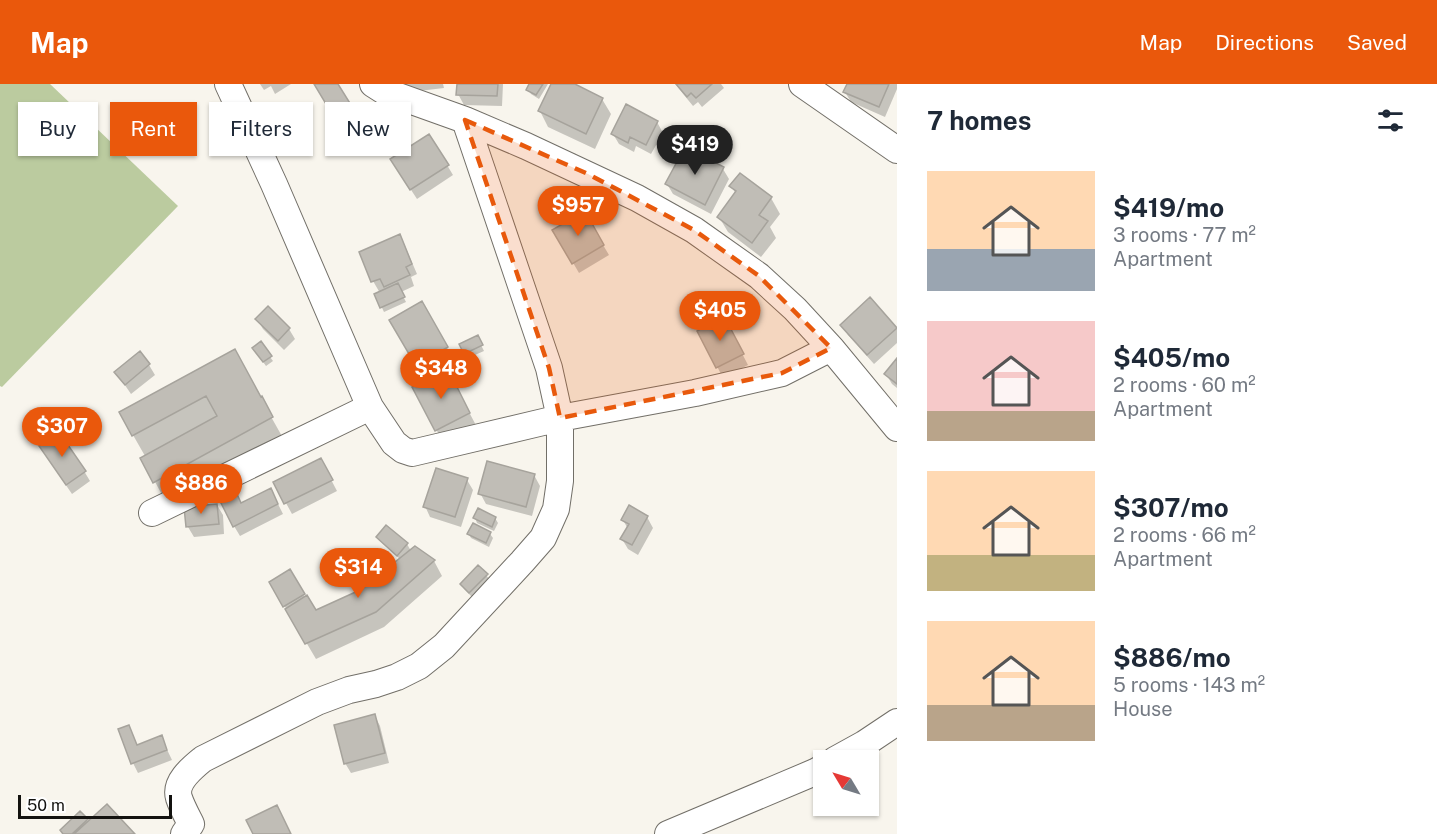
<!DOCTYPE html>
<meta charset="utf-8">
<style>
:root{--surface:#fff;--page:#f2f2f3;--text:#1f2937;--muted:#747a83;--accent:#ea580c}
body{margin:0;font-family:"Public Sans",sans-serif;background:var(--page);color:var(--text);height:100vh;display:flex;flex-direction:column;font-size:22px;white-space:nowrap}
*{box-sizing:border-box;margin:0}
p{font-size:20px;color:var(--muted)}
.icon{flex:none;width:33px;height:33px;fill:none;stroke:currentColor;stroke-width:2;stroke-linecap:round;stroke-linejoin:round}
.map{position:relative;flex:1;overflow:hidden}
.drawer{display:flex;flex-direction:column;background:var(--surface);width:540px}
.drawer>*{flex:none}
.top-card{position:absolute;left:18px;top:18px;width:570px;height:54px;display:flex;gap:12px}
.needle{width:39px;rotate:308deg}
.tools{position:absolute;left:813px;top:666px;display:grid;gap:12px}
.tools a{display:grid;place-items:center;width:66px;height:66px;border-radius:0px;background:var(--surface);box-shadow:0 2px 4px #0004;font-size:30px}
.scale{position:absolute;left:18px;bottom:15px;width:154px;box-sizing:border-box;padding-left:6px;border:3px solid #13120f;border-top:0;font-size:16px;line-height:21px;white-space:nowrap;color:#13120f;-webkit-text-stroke:4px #fff;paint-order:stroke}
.price{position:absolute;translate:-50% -51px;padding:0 14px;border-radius:21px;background:var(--accent);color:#fff;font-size:20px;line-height:39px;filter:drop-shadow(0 2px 3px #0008)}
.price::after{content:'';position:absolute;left:50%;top:36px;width:18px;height:14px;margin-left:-9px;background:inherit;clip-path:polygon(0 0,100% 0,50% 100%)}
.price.selected{background:#222;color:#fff}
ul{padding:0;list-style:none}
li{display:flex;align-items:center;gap:18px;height:150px;padding:0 30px}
li span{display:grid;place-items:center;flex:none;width:168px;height:120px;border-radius:0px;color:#555}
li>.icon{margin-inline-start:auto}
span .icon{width:72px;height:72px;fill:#fffc;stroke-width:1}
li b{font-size:26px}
h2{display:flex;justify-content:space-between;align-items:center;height:72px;padding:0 30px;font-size:26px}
.pill{padding:0 21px;border-radius:0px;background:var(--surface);box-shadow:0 2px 4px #0004;font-size:21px;line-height:54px}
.pill.selected{background:var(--accent);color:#fff}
header{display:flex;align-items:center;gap:36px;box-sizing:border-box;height:84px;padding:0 30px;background:var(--accent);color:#fff}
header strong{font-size:28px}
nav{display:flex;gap:33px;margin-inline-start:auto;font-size:21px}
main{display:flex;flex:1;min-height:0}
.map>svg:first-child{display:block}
</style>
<header>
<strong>Map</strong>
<nav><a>Map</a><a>Directions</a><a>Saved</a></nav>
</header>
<main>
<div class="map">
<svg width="897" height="750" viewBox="0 0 897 750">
<rect width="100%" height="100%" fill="#f8f5ed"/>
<path fill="#bbcb9f" d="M0,0H50L178,122L2,303L0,302Z"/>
<path fill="#0003" d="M260,0H291L275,10L271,2L264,6Z
M316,0H337L360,40L345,49Z
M405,0H443L444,4L410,8Z
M458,0H503L502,22L464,21L458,10Z
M531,0H548L539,15L531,10L528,5Z
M553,0H571L602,15L611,30L595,65L548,43L540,27Z
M675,0H721L724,4L702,23L698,18L693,22Z
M848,0H897V5L885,33L851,18L845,8Z
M657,38L663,49L651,70L636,62L634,68L619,60L613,50Z
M447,81L453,91L417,115L398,86Z
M723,85L729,95L711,130L673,110L667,100Z
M740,91L771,114L780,130L770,143L776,154L761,173L728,148L719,133L736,110L731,102Z
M584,129L609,171L579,189L554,146Z
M405,162L417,190L411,193L414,202L401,208L406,218L384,228L376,211L380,209L373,197Z
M421,219L456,279L446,285L478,345L445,362L414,303L426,297L391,236Z
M257,235L289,245L295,255L284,266L263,245Z
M842,241L897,244V259L874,280L848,251Z
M729,244L748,281L723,294L699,247Z
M477,253L484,267L468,274L461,261Z
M234,267L283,354L166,418L142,374L145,372L133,351Z
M256,268L270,273L273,277L266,282Z
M897,277V304L892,300L886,290Z
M149,281L155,291L131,310L116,288Z
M46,372L84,387L90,397L72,410Z
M326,386L337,407L292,430L275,399Z
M534,391L540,402L532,432L486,420L480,409Z
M467,396L473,406L461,443L430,433L425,422Z
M276,416L283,430L240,452L234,442L241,420Z
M217,421L223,431L224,450L194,453L188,443L186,424Z
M647,433L653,444L638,471L628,465L622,455L628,445L623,436Z
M475,434H495L498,439L494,447L477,439Z
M473,441L490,450L493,454L489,463L471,454L469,450Z
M387,443L407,460L411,467L434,477L442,492L384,543L316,575L271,499L290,487L305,514L316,528L361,507L400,475L380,457L378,453Z
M486,491L489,495L472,513L464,505L462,500Z
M375,632L380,642L389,679L351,689L345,679Z
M128,643L138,663L161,653L172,676L138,689L133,679Z
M87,736L88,739L133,750H64Z"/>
<path fill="#c0bdb6" stroke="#a6a39c" stroke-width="1.5" d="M314,0H338L353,24L335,35Z
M457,0H498L497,12L456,11Z
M529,0H543L536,11L526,6Z
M551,0H575L603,14L586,50L538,27Z
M676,0H712L696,14L691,9L687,13Z
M847,0H889L879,23L843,8Z
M626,20L658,37L646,61L630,53L628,59L611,50Z
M429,50L449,81L410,106L390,75Z
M685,63L724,83L705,121L665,100Z
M740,89L772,113L759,131L768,137L752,159L717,133L736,107L729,102Z
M585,127L604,161L572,180L552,146Z
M400,150L412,180L406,183L410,191L384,203L380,195L371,198L359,168Z
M398,199L405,213L380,224L374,210Z
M870,213L897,244L867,271L840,241Z
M422,217L448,263L416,282L389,236Z
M268,222L290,244L278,257L255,235Z
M724,232L744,270L716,284L697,247Z
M478,251L483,261L464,270L459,260Z
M261,257L272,272L263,278L252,264Z
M235,265L261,313L262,312L273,333L153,399L140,374L217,332L206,312L132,352L119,328Z
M140,267L150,280L125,301L114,288Z
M897,274V300L884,290Z
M448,285L470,329L435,347L412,303Z
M59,348L86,387L66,401L39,362Z
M321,374L333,396L284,420L273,398Z
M487,377L535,390L526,423L478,410Z
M436,384L468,394L455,433L423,423Z
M234,403L241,419L271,404L278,420L233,443L217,411Z
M217,420L219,440L186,443L184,423Z
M629,421L648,432L632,461L620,455L629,440L621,436Z
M478,424L496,433L492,443L473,434Z
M473,439L491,448L486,459L467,450Z
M386,441L408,459L397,472L376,453Z
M415,462L435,476L376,528L305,560L285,525L307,511L316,526L360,506Z
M478,481L488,490L469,509L460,500Z
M290,485L305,510L283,523L269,498Z
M375,630L385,669L344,680L334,641Z
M129,641L137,661L162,651L167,666L131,680L118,645Z
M107,720L135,750H74Z
M277,721L291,750H253L246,736Z
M80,727L88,735L72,750H63L60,746Z"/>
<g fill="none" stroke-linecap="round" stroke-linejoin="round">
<defs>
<path id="minor" d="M373,0L384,7L465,36L526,62L637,114L694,146L759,192L795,225L831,264
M802,0L897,66
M370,323L394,359L403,366L412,369L560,334L695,309L782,289L831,264L897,344
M152,429L370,323L274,100L228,0
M835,676L864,660L897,638
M184,750L191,740C187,732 182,723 179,714C174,698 192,684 203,675L317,618L349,606L376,600L397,593L419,582L444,562L522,478L543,454L556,425L560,397V334L549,284L465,36
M668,750L815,688L824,683"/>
</defs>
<use href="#minor" stroke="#726f68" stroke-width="28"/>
<use href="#minor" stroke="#fff" stroke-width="26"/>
</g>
<path fill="#e8590c" fill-opacity="0.2" stroke="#e8590c" stroke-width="4.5" stroke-dasharray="12 8" stroke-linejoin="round" d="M465,36L588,90L694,146L759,192L831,264L782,289L560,334L549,284Z"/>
</svg>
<div class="tools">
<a><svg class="needle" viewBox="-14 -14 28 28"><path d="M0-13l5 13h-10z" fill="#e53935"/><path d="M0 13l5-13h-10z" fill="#747a83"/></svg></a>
</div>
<div class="scale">50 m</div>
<b class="price selected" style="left:695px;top:92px">$419</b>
<b class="price" style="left:578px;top:153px">$957</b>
<b class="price" style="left:720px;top:258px">$405</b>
<b class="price" style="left:441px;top:316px">$348</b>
<b class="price" style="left:62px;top:374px">$307</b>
<b class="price" style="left:201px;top:431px">$886</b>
<b class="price" style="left:358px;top:515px">$314</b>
<div class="top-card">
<a class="pill">Buy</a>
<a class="pill selected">Rent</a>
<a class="pill">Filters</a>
<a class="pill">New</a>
</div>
</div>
<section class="drawer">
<h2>7 homes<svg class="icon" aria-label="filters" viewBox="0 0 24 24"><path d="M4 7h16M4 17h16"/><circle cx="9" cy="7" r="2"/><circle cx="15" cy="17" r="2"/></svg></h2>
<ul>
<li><span style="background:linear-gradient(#ffd9b3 65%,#9aa5b1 0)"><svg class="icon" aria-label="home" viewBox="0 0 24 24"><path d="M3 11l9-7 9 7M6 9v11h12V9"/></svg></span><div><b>$419/mo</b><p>3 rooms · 77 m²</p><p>Apartment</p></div></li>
<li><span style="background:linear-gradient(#f6c9c9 75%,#b9a48a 0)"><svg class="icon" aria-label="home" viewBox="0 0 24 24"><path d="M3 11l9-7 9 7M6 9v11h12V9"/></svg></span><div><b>$405/mo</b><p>2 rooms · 60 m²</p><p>Apartment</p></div></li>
<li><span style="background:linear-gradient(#ffd9b3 70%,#c2b280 0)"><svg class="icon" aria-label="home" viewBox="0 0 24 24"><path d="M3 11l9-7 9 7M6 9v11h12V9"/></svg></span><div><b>$307/mo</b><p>2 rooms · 66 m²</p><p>Apartment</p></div></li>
<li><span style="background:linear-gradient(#ffd9b3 70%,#b9a48a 0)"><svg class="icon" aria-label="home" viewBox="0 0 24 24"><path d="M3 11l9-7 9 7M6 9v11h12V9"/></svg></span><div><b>$886/mo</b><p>5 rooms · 143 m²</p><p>House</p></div></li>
</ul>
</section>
</main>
